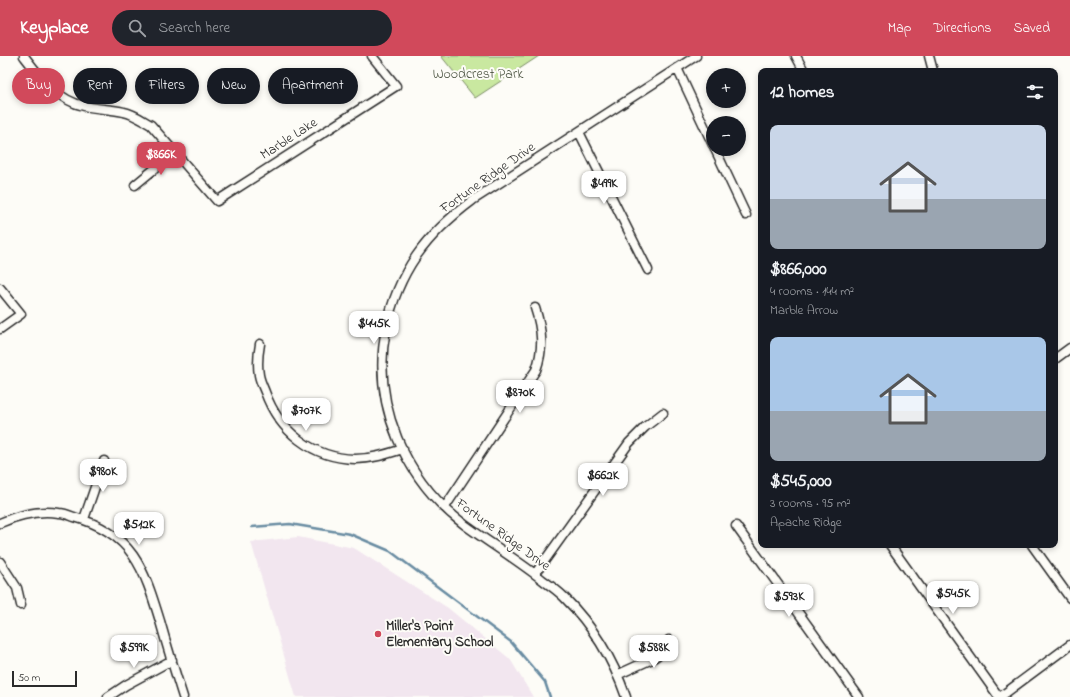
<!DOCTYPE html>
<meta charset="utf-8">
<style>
:root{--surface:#171b24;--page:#20242c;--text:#f1f3f6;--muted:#9ea1a6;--accent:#d1495b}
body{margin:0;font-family:"Indie Flower",sans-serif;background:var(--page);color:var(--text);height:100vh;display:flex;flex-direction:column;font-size:15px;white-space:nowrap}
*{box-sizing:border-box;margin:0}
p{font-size:13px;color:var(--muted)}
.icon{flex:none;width:22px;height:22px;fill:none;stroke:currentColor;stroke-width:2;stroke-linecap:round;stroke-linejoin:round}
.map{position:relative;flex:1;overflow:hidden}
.drawer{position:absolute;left:758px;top:12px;width:300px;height:480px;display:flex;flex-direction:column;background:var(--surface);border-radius:8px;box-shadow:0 2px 6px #0003}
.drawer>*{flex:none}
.hud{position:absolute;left:12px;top:12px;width:380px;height:36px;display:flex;gap:8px}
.buttons{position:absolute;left:706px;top:12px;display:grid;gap:8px}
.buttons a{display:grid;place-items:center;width:40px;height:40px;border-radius:50%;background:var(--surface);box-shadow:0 2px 6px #0003;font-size:20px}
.scale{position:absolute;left:12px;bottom:10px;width:65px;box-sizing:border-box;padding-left:4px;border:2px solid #2b2b2b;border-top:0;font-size:11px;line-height:14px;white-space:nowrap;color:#2b2b2b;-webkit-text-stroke:3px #fdfcf7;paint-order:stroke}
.price{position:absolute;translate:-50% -34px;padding:0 9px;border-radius:8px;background:#fff;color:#222;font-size:13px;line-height:26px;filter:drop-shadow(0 1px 2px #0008)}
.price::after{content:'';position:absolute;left:50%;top:24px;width:12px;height:9px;margin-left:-6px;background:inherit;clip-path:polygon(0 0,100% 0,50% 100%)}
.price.current{background:var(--accent);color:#fff}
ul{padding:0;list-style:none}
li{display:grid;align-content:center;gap:8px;height:212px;padding:0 12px}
li span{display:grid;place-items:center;height:124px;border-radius:8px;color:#555}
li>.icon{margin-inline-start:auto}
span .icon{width:72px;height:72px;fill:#fffc;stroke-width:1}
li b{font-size:17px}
h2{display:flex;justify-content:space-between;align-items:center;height:48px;padding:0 12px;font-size:17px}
.tag{padding:0 14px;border-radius:18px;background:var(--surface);box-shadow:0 2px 6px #0003;font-size:14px;line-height:36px}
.tag.current{background:var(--accent);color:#fff}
header{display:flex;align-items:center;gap:24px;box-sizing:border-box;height:56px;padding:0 20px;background:var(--accent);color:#fff}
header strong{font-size:19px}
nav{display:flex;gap:22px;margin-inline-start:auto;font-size:14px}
.search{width:280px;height:36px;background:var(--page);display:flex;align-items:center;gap:10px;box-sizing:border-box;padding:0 14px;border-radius:22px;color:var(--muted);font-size:15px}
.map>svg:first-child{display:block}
</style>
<header>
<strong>Keyplace</strong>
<div class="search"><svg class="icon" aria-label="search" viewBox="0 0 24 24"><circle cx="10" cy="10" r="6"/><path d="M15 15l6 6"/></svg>Search here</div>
<nav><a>Map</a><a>Directions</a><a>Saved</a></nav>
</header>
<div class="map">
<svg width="1070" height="641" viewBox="0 0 1070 641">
<rect width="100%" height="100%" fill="#fdfcf7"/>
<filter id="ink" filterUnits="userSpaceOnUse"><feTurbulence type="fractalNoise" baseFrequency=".025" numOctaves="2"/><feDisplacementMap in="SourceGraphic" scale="8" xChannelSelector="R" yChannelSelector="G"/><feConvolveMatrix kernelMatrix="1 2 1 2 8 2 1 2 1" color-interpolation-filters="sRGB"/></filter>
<g filter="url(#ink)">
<path fill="#f2e6ef" d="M298,481L354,492L448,552L510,603L533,641H296L251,486Z"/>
<path fill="#c9e8a0" stroke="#7a8a66" d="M441,0H539L475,42Z"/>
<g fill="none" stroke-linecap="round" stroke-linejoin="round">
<path stroke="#698ca2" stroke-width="2.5" d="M252,471L290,468L350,478L390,495L511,586L545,626L550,641"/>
<defs>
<path id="street" d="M24,0C40,21 57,44 84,50C97,53 111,53 124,56C134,58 142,64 151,69L217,145L396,30L372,0
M796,0L804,15
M929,0L933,15
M677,12L713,89
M579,76L648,214
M715,93L746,159
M135,129L175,96
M0,232L21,258L0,273
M260,288C258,299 257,308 259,319C260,325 263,331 265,336C279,375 312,402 355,403C372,403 387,398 403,393
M1055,303L1070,292
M445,451L536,314C544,292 542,273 535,252
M84,463L104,405
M0,467C18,459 40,454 59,457C64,457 69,459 74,461C133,477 144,513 160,565C167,590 175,616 183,641
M736,470L859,641
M890,489L999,641
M1032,489L1070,542
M0,506L17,532L21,549
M535,518L629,387L645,371L663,357
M617,619L652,603L664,595L669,584
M108,641L126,629L172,604
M626,641C613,603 592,569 564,541C558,535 551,530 544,525C519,505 491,488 465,469C405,424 371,348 386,273C398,215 426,179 473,144L696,0
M1000,641L1070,589"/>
</defs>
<use href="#street" stroke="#2b2b2b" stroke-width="11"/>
<use href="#street" stroke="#fdfcf7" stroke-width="8"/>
</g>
</g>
<circle fill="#d1495b" stroke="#fdfcf7" stroke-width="1.5" cx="378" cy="578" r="4"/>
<g text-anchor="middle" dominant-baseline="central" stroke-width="4" stroke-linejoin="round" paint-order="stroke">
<g font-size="14" fill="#525a48" stroke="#fdfcf7">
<text x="478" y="18">Woodcrest Park</text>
</g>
<g font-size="14" fill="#2b2b2b" stroke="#fdfcf7">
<text transform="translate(289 83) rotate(-33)">Marble Lake</text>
<text transform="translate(488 122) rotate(-35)">Fortune Ridge Drive</text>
<text transform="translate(503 479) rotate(36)">Fortune Ridge Drive</text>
</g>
<g font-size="14" font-weight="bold" fill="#2b2b2b" stroke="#fdfcf7" text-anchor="start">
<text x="386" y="570">Miller's Point<tspan x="386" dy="16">Elementary School</tspan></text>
</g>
</g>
</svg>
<div class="buttons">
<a>+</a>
<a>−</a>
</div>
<div class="scale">50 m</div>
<b class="price current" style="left:161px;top:120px">$866K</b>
<b class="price" style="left:604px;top:149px">$499K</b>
<b class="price" style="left:374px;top:289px">$445K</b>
<b class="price" style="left:520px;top:358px">$870K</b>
<b class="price" style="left:306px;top:376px">$707K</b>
<b class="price" style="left:103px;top:437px">$980K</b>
<b class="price" style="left:603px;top:441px">$662K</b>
<b class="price" style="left:139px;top:490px">$512K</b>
<b class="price" style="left:953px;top:559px">$545K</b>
<b class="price" style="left:789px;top:562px">$593K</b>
<b class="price" style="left:134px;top:613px">$599K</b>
<b class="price" style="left:654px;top:613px">$588K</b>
<div class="hud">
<a class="tag current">Buy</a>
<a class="tag">Rent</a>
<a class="tag">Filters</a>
<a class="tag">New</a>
<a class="tag">Apartment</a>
</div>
<section class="drawer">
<h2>12 homes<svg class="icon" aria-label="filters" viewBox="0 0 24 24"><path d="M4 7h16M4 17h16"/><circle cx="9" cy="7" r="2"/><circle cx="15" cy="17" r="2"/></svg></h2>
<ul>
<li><span style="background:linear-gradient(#c9d6e8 60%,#9aa5b1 0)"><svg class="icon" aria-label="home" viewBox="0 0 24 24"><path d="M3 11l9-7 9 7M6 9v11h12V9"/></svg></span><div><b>$866,000</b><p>4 rooms · 144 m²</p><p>Marble Arrow</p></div></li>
<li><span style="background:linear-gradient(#a9c7e8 60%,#9aa5b1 0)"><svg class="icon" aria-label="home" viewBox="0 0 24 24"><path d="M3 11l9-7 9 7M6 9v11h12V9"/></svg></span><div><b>$545,000</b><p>3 rooms · 95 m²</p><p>Apache Ridge</p></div></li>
</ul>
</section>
</div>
